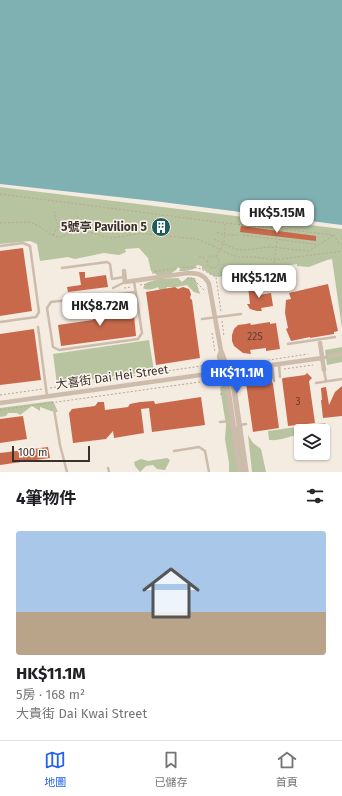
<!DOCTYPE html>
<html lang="zh-TW">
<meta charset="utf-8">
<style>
:root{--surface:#fff;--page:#f6f6f6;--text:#202124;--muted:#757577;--line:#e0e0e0;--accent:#2563eb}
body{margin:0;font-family:"Fira Sans","Noto Sans TC",sans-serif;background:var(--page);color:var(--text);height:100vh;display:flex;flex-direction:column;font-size:15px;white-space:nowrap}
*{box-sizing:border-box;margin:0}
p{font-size:13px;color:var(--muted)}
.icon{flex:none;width:22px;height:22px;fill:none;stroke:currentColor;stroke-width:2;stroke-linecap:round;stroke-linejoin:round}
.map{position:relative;height:472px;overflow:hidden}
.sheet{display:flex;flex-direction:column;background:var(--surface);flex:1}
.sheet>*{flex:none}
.tools{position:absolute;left:294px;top:424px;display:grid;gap:8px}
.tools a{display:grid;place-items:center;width:36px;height:36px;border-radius:4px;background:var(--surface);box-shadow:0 1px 3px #0004;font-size:20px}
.scale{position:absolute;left:12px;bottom:10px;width:78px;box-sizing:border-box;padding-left:4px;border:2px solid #3b302b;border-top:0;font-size:11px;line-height:14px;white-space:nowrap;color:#3b302b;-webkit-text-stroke:3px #fbf5ee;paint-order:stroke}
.price{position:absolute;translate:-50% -34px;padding:0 9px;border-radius:8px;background:#fff;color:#222;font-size:13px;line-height:26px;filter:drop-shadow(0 1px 2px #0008)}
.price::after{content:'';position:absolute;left:50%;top:24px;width:12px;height:9px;margin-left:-6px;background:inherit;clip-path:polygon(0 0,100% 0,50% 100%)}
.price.current{background:var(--accent);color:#fff}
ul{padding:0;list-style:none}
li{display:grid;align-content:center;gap:8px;height:212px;padding:0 16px}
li+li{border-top:1px solid var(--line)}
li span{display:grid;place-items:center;height:124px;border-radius:4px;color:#555}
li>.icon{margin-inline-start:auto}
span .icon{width:72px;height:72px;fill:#fffc;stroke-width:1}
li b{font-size:17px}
h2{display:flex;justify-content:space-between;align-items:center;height:48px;padding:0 16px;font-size:17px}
.menu{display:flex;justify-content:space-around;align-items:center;height:56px;border-top:1px solid var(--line);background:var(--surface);font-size:11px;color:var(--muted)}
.menu a{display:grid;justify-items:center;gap:2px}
.menu .current{color:var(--accent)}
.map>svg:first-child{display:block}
</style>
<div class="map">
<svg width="342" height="472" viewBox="0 0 342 472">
<rect width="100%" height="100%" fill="#f4ebe1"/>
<path fill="#b8c4a0" d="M0,187L342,229V328L332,259L327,260L309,267L297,266V264L279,267V269L274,271L265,269L260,270V275L253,276L247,275L243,277L241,276L231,278L224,275C217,280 210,274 203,269L202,270V266L197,265L194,269L185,271H179L181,267H178L176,270L163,279L151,271L148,258L139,248L125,249L126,252L119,255L104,253L75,259L68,257L40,261L37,244L30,241L0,244Z
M188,277L195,278L200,294L194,292L187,285L177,287H167L166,290L160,291L158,287C154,289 148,291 143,288L146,283L158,279L178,278L182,282Z
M149,340L154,371L57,384L53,354Z
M342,347V362L327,365L325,350Z
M225,383L233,423L240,430L246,472H229V463L225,439L226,425L220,388Z
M53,401L58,412L51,411L40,407V411L32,406L20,415L17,413H8L6,416L0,417V408Z
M325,423L330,430L323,431H301V434C290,436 280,441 269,440L268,431Z
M248,435L253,443L261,449L266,472H252Z
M167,458L170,460L165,470L157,469L153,465L146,466L140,472L135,466L134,462L141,459L148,461Z"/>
<path fill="#7fb0b2" d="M0,0H342V225L154,201L0,184Z"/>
<path fill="#c8694b" d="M241,226L316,236V241L240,232Z
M23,248L32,311L0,316V251Z
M79,272H85V278L106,275L108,287L68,292L67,287L81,285Z
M258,284L259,295L271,293L273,306L261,308L262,311H257L250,309L247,304H250L248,286Z
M328,284L338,331L334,332V334L310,338V337L291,341L286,329L288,328L285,313L286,300L291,299L289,293Z
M175,287L178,289L183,287L189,289L191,294L190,298L192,300L200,358L156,365L146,292Z
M133,305L136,336L61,346L58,325L93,320L92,314H94V312L125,308V306Z
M270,322V324L276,323L280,349L266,351V348L250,350L251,354L243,353L234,346L232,341V335L234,329L238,325L246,324L250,323L251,325Z
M34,329L41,380L0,385V334Z
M307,373L312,378L309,381L315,423L288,426L282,379L283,378L305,375Z
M271,380L273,384L279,428L253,432L246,383Z
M342,386V416L323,418L321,400H322L321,388L326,387L329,405L335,392Z
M201,397L205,425L152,432L149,408L141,409L144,433L114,438L113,431L106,439L73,443L69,413L72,409L95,406L98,402H104L105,410L128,407L130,404L140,402L154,401L155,404Z
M23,416L27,439L0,443V419Z
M48,447L50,458L0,465V453Z"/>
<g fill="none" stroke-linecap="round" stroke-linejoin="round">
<path stroke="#b9a596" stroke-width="1" stroke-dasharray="2 2" stroke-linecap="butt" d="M0,194L225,223L334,235L338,242L342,244
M0,223L30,222L39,226L50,234L57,237H60L77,231L92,233L111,238L138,234H147L197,239L213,246
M161,224L162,215
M76,226L78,218L76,214
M217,232L224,235H238
M53,235L58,226L54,212
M243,235L315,244L316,245
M214,239L235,249L244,250L270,247L309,251L334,235
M227,253L238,257H256L275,260L342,251
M207 262a6 6 0 1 1 12 0a6 6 0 1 1-12 0Z
M199,256L206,259
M216,256L224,243L225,223
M274,263L277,240
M153,274V272C167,270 184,265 198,268C205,270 210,275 216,277L221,312
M187,279L192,278L205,291
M140,285L152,284
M124,288L131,287
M222,321L224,336
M212,333L215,352
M256,362L308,354
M232,364H240
M284,369L313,365
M239,386V382L245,374
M50,388L215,364
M220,394H224
M0,395L43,389
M0,410L214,380L220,384"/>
<path stroke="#cdbbac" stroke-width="2.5" d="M0,246L23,243L30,246L39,312L36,317L0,322
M62,268L107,262L110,264L112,279L124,277
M134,281L142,333L138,339L59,350L53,347L47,308L51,302L136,292
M113,288L125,282
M202,319L241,314
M38,327L47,396
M288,344L335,337
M279,364L280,377
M272,365L274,381
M324,370L326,381
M316,383L342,379
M54,409L60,445L67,472
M220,422L232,421
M240,425L246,424
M174,451L199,447L205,451L209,472
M108,468L109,472"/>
<path stroke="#cdbbac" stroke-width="3.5" d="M322,358L342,354"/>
<path stroke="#cdbbac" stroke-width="4.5" d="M124,271L125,282L188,273C198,273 205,275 209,284L221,351L223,355L228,371
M320,343L324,370
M221,351L219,356L222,372
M0,403L322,358"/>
<path stroke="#cdbbac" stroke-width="5.5" d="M228,371L234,389L246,472
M222,372L228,390L240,472"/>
<path stroke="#b9a596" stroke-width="1" stroke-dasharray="2 2" stroke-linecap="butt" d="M213,246L227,253"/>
</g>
<defs>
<symbol id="building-disc" viewBox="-11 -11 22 22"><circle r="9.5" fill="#1f5a5e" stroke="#fbf5ee"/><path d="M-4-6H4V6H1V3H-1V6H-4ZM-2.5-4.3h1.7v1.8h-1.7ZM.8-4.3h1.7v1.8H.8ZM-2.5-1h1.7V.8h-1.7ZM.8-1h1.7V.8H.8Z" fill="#fff"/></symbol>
</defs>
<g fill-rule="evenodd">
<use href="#building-disc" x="150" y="216" width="22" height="22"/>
</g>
<g text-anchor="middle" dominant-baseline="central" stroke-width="3" stroke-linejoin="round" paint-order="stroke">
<g font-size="10" fill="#5e3e33">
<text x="255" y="337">22S</text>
<text x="298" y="402">3</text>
</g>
<g font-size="12" font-weight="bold" fill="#3b302b" stroke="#fbf5ee" text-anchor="end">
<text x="147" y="227">5號亭 Pavilion 5</text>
</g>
<g font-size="12" fill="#3b302b" stroke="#fbf5ee">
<text transform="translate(112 377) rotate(-8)">大喜街 Dai Hei Street</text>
</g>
</g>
</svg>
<div class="tools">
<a><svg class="icon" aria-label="layers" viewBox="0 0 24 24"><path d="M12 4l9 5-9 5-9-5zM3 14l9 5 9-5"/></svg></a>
</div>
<div class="scale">100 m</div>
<b class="price" style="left:277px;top:234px">HK$5.15M</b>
<b class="price" style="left:259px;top:299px">HK$5.12M</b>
<b class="price" style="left:100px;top:327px">HK$8.72M</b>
<b class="price current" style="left:237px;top:394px">HK$11.1M</b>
</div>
<section class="sheet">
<h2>4筆物件<svg class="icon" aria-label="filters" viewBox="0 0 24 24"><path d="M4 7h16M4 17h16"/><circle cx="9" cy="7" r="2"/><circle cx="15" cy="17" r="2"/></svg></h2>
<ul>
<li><span style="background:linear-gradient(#a9c7e8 65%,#b9a48a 0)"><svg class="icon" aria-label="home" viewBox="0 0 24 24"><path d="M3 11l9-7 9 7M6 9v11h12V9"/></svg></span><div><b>HK$11.1M</b><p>5房 · 168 m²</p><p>大貴街 Dai Kwai Street</p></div></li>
</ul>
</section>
<nav class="menu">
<a class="current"><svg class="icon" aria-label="map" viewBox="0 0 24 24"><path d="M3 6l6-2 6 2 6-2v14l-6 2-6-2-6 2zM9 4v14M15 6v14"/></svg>地圖</a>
<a><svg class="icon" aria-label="saved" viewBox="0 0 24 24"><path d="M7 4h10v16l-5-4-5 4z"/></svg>已儲存</a>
<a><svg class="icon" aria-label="home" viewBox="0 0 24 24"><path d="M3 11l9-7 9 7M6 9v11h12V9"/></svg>首頁</a>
</nav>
